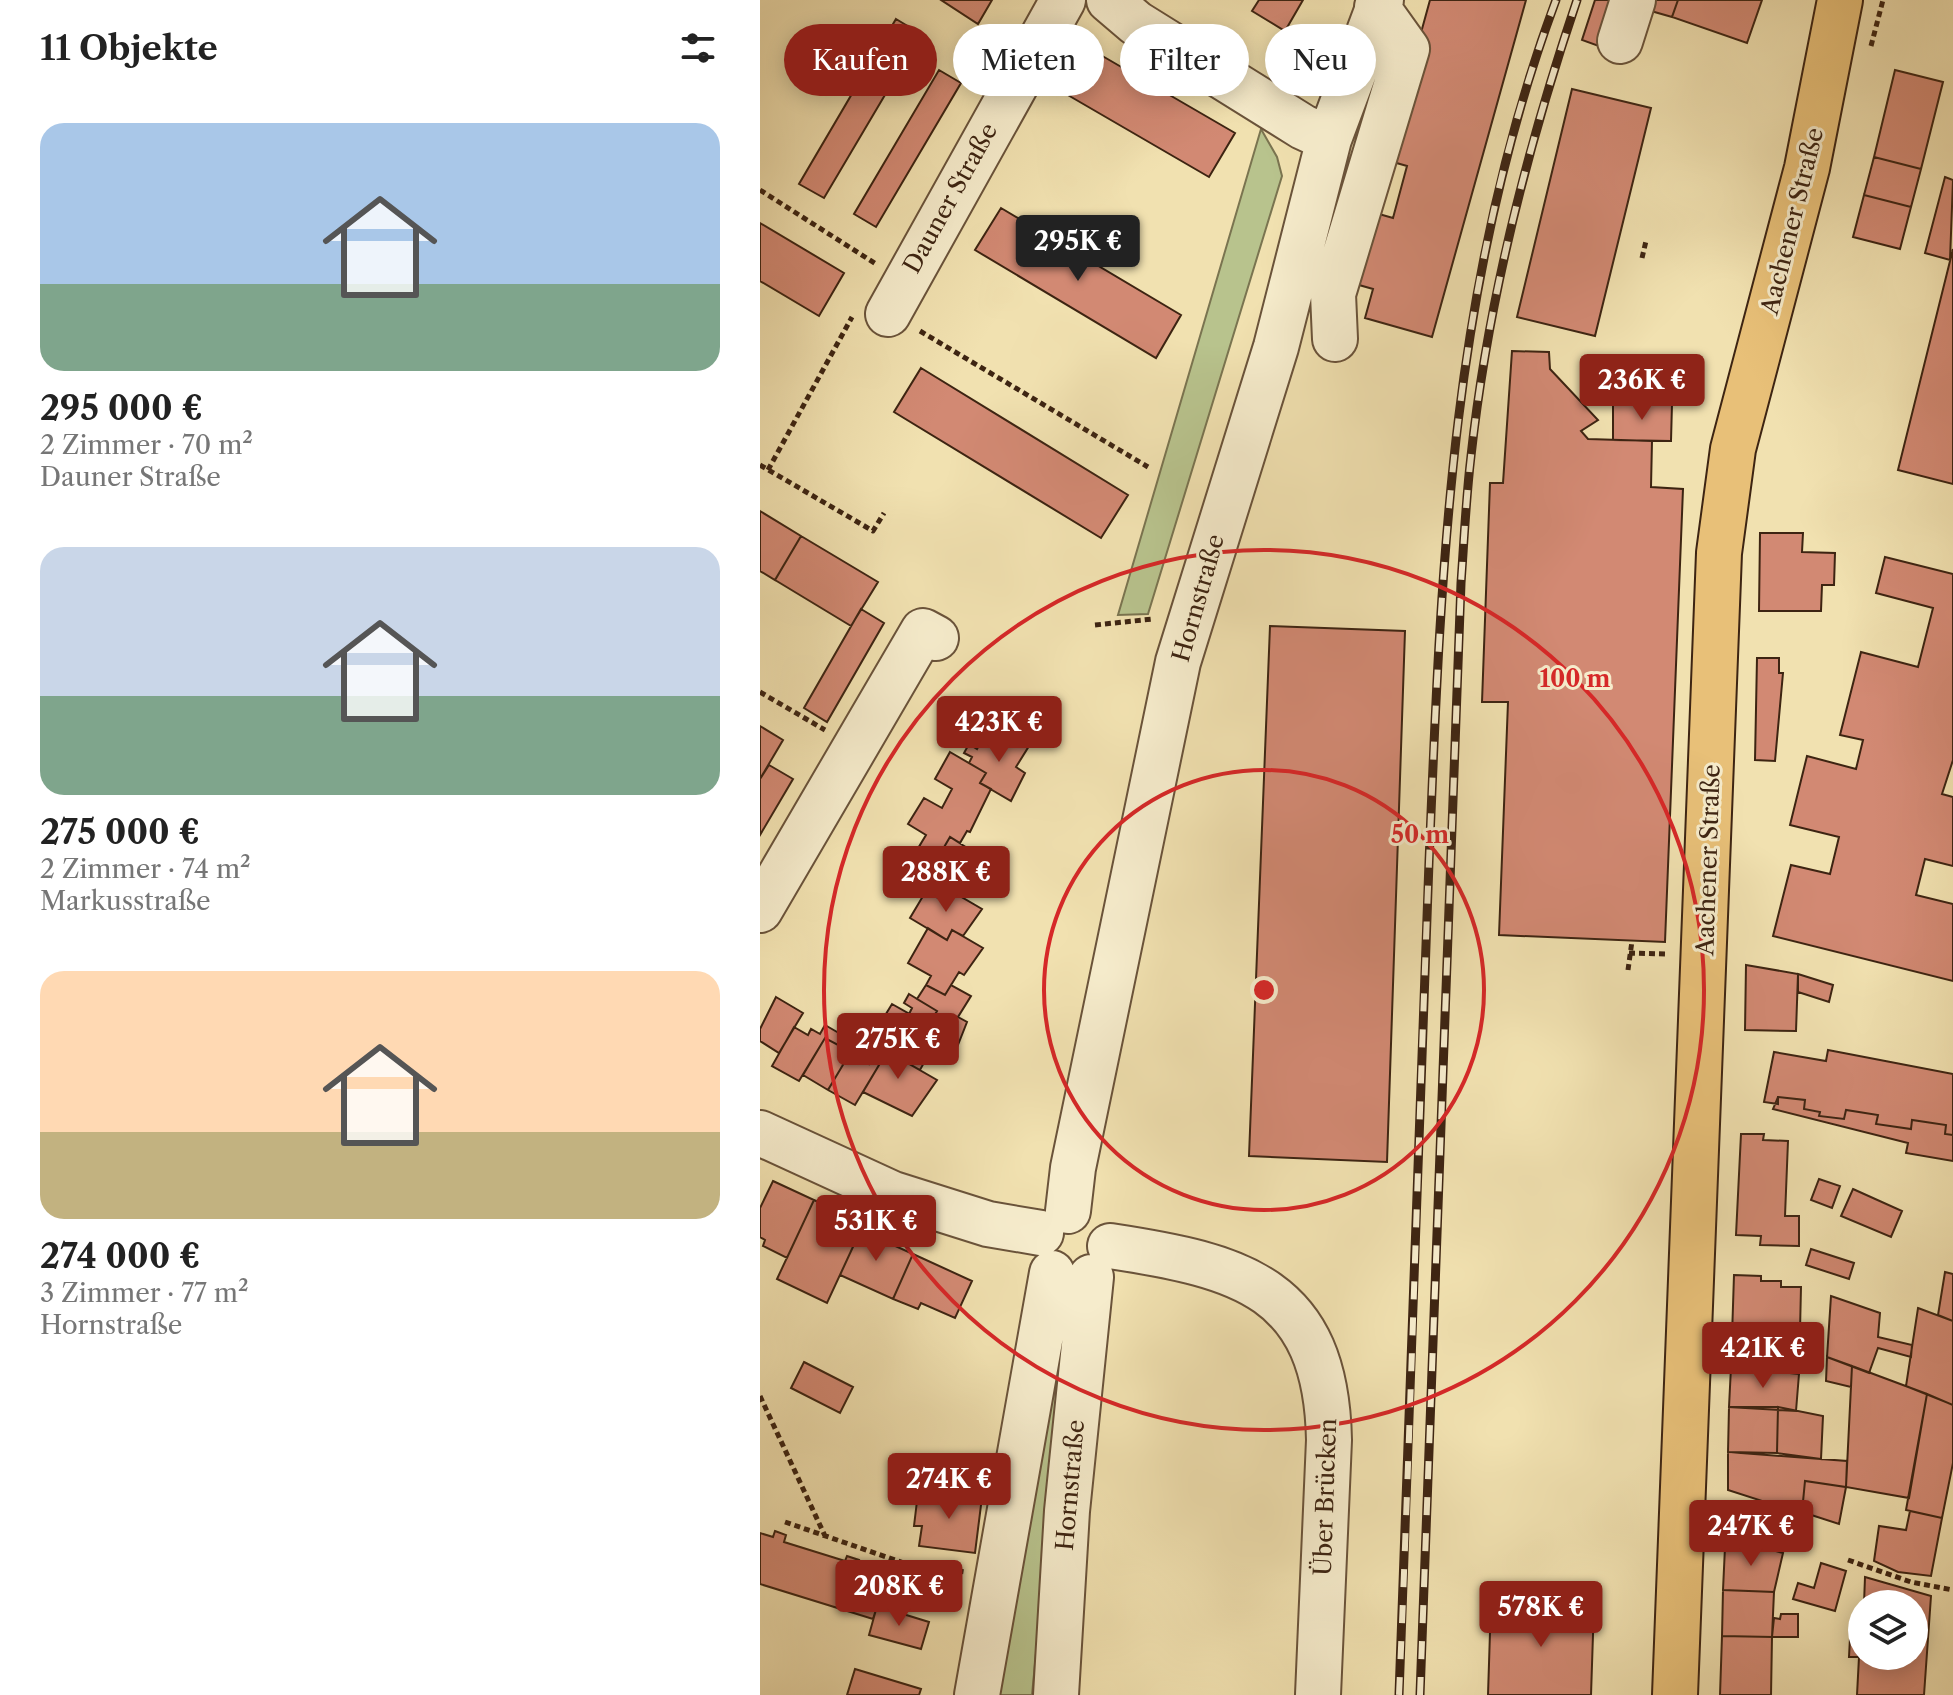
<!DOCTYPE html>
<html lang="de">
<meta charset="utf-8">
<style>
:root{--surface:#fff;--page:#f2f2f2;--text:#222;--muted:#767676;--accent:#8f2418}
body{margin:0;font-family:"Libre Caslon Text",serif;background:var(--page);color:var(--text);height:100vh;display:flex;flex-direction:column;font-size:30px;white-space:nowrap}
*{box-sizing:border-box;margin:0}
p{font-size:26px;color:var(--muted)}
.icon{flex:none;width:44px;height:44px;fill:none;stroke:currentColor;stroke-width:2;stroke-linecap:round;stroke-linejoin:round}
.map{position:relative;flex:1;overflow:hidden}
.side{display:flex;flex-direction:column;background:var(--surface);width:760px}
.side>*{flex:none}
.banner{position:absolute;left:24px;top:24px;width:760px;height:72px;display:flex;gap:16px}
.fabs{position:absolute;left:1088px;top:1590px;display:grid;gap:16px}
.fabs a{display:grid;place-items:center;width:80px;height:80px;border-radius:50%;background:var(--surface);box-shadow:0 4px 20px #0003;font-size:40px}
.price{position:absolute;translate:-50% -68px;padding:0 18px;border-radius:8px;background:var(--accent);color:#fff;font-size:26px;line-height:52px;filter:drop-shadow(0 2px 4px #0008)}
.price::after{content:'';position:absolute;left:50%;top:48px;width:24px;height:18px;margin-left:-12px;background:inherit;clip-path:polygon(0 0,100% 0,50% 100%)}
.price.current{background:#222;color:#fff}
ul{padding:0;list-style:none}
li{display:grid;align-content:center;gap:16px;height:424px;padding:0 40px}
li span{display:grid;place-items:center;height:248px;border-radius:24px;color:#555}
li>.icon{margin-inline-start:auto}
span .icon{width:144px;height:144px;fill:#fffc;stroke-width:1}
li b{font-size:34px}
h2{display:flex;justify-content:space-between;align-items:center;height:96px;padding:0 40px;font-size:34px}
.chip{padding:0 28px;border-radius:36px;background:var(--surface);box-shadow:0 4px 20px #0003;font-size:28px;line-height:72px}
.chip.current{background:var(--accent);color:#fff}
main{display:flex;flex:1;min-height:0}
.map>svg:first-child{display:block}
</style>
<main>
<section class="side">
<h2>11 Objekte<svg class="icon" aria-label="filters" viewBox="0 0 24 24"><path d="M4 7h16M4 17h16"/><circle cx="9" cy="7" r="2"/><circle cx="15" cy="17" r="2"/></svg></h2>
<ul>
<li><span style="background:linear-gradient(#a9c7e8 65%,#7fa58c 0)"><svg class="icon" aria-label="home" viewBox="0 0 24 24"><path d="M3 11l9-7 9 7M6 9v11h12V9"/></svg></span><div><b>295 000 €</b><p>2 Zimmer · 70 m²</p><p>Dauner Straße</p></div></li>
<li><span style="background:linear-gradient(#c9d6e8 60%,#7fa58c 0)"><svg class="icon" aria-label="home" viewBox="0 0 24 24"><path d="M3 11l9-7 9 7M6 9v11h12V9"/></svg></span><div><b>275 000 €</b><p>2 Zimmer · 74 m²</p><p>Markusstraße</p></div></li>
<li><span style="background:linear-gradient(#ffd9b3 65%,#c2b280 0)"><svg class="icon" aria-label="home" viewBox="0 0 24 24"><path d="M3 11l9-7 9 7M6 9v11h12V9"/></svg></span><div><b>274 000 €</b><p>3 Zimmer · 77 m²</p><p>Hornstraße</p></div></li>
</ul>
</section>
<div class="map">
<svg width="1193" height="1695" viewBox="0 0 1193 1695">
<rect width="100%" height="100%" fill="#f1e1b0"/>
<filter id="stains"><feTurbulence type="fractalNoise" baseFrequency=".0025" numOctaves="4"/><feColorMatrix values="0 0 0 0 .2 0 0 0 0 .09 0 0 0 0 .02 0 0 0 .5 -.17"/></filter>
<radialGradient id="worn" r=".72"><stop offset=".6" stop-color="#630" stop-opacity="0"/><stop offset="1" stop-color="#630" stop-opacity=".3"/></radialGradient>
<path fill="#b8c38d" stroke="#7a7450" stroke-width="2" d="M501,129L517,157L522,176L388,614L358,615Z
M308,1319L272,1695H232L293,1321Z"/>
<path fill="#d28973" stroke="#3d2412" stroke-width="2" d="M181,0H232L218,24Z
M499,0H543L525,31L492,11Z
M670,0H766L672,337L605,318L613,289L592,283L612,212L633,218L647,166L626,160Z
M835,0H862L847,49L822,40Z
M887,0H918L912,17L884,9Z
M918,0H1002L987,43L912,17Z
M136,19L161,34L64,198L39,184Z
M320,43L475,133L449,177L294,87Z
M179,70L201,83L116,227L94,214Z
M1135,70L1183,82L1161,169L1114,157Z
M812,89L891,108L835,336L757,317Z
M1114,157L1161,169L1151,207L1104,195Z
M1185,177L1193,180L1190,260L1165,253Z
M1104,195L1151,207L1140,249L1093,237Z
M241,208L421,315L396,358L215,250Z
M0,223L84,273L59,316L0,281Z
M1193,249V484L1138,470Z
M752,351L789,352L790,369L838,420L821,431L828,439L892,441L891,487L923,489L905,942L739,935L748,702H722L730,483H743Z
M161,368L368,495L341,538L134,412Z
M853,403L912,404L911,441L853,440Z
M0,511L41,536L15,580L0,571Z
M1000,533H1043L1042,552L1075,553L1074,585H1062L1061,611H999Z
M41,536L118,582L91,626L15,580Z
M1125,557L1193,574V760L1182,794L1193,797V866L1165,859L1156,895L1193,904V981L1013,936L1031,865L1070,874L1079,837L1030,825L1047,756L1096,769L1103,740L1080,735L1101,652L1158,667L1173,608L1116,593Z
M101,609L124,623L67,722L44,708Z
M510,626L645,631L627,1162L489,1156Z
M997,658H1019V673H1023L1015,761L995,760Z
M0,726L23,740L0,779Z
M225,734L244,745L250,735L269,746L256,767L265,773L251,801L220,783L226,773L209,763L212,757L204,753L209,744L217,749Z
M190,752L226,773L220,783L231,789L210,832L207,831L200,843L190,837L176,861L157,850L166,835L148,824L164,798L182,808L192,789L175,779Z
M9,765L33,779L0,835V779Z
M190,837L220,856L212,870L209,868L202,880L199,878L185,902L166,891L170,884L145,870L157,850L176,861Z
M166,891L185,902L191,891L222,909L203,936L192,930L187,940L150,918Z
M168,928L187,940L192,930L223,948L204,975L199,972L185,995L166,985L171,976L148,963Z
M986,965L1038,974L1036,1031L985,1030Z
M1038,974L1073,985L1069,1002L1038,992Z
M166,985L185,995L191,985L211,996L198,1017L207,1022L196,1050L191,1051L163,1034L177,1011L157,999Z
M149,994L177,1011L169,1025L149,1014L152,1008L144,1003Z
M16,997L43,1013L19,1053L0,1041V1029Z
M132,1004L169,1025L163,1034L173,1040L169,1048L171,1050L160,1070L132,1054L137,1044L115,1032Z
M65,1025L84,1036L78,1045L65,1038L39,1081L12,1066L34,1027L48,1035L51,1029L60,1034Z
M84,1036L115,1054L109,1064L90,1053L68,1090L43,1075L65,1038L78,1045Z
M124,1037L137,1044L132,1054L177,1080L152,1116L103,1092L119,1065L111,1060Z
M1068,1050L1193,1074V1135L1185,1134L1186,1125L1152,1120L1151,1129L1116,1124L1118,1115L1086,1110L1084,1119L1059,1116L1060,1112L1044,1109L1045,1100L1018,1097V1104L1004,1102L1014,1052L1066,1061Z
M90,1053L109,1064L111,1060L119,1065L95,1105L68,1090Z
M1018,1097L1045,1100L1044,1109L1060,1112L1059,1116L1084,1119L1086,1110L1118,1115L1116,1124L1151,1129L1152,1120L1186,1125L1185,1134L1193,1135V1161L1146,1153L1148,1143L1013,1109Z
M981,1134H1004L1003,1140L1028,1141L1025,1216H1039V1246L1000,1245L1001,1236L976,1235Z
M1059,1179L1080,1186L1072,1208L1051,1200Z
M13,1181L54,1200L27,1258L3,1246L5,1240L0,1237V1208Z
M1093,1189L1142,1211L1131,1237L1081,1216Z
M54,1200L104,1223L67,1303L17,1279Z
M104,1223L124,1232L120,1239L153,1254L133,1299L80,1275Z
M1051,1249L1094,1263L1089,1279L1046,1265Z
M153,1254L212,1281L195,1318L161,1303L158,1309L133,1299Z
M1185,1272L1193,1274V1321L1178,1315Z
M974,1275L1001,1276V1281H1021V1287H1041L1039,1374L971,1367Z
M1071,1296L1120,1313L1118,1337L1152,1345L1151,1357L1118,1348L1109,1373L1067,1357Z
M1158,1308L1193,1321V1405L1146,1386Z
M1067,1357L1092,1366L1091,1387L1066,1381Z
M44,1362L93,1387L80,1413L31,1388Z
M1092,1366L1167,1394L1149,1498L1086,1487Z
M971,1367L1039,1374L1036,1411L969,1407Z
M1167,1394L1193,1405V1463L1182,1518L1146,1510Z
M969,1407H1018L1017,1453L968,1452Z
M1018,1407L1063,1416L1061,1459L1017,1453Z
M968,1452L1087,1461L1086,1487L1045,1481L1042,1512L1021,1507L968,1490Z
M1045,1481L1086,1487L1079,1524L1042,1512Z
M167,1490L222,1497L215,1553L159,1546L162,1526H154L157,1501L165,1502Z
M1150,1511L1182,1518L1171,1576L1138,1572L1114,1561L1119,1526L1146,1530Z
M15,1531L26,1535L24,1542L85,1561L87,1556L99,1560L97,1566L127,1575L113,1619L0,1584V1533L13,1537Z
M976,1540L1023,1553L1014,1592L963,1590L965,1547Z
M1061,1563L1086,1571L1075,1611L1033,1599L1038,1583L1054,1588Z
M1105,1577L1171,1596L1164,1695H1097L1099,1657H1089L1090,1638H1102V1632V1656H1154V1604H1104Z
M963,1590L1014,1592L1012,1637L962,1636Z
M731,1601L834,1604L831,1695H728Z
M117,1606L169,1622L161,1649L109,1635Z
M1021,1614H1038V1637H1012L1014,1618L1020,1619Z
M962,1636L1012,1637L1011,1695H960Z
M95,1669L161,1689L159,1695H87Z"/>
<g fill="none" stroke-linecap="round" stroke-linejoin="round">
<defs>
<path id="minor" d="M349,0L376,23L543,127L569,139
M860,41L873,0
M128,314L303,0
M575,339L573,294L647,49L617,7
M0,910L163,631L176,638
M0,1133L133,1194L228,1224L281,1233
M308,1211L313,1168L418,662L516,347L569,139L621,0
M350,1246C481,1266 566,1287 569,1440L558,1695
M217,1695L292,1273
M296,1695L307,1511L331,1277"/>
<path id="major" d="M915,1695L959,553L973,449L1047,168L1080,0"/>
</defs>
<use href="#minor" stroke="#6a533a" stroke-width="48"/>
<use href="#major" stroke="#3d2412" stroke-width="48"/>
<path stroke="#3d2412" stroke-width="5" stroke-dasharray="6 4" stroke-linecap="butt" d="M1111,46L1123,0
M0,190L116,264
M882,258L886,241
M160,331L388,467
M0,465L113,531L124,513
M8,470L92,317
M335,625L393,619
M0,692L65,730
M869,953L907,954
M868,970L872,941
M0,1396L65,1536
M25,1522L144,1563L205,1572
M1088,1560L1151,1582L1193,1590"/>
<use href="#minor" stroke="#f6eccc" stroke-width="44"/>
<use href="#major" stroke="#e8c078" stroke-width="44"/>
<defs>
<path id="rail" d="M639,1695C651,1418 658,1140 669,862C681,567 691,281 796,0
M660,1695L701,583C704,541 706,498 711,456C728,300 767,148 817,0"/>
</defs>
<use href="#rail" stroke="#3d2412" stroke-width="9"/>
<use href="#rail" stroke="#f6eccc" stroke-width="6" stroke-dasharray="18" stroke-linecap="butt"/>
</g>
<g fill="none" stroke="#d62828" stroke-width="4">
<circle cx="504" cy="990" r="220"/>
<circle cx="504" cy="990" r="440"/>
</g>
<g text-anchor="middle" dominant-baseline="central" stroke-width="6" stroke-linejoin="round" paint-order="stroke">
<g font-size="24" fill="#3d2412" stroke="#f6eccc">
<text transform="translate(190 198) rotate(-61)">Dauner Straße</text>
<text transform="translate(1032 221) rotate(-76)">Aachener Straße</text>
<text transform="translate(438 598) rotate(-74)">Hornstraße</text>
<text transform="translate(948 860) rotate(-88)">Aachener Straße</text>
<text transform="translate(310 1485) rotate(-85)">Hornstraße</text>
<text transform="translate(565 1497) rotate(-88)">Über Brücken</text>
</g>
</g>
<circle cx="504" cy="990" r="12" fill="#d62828" stroke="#f6eccc" stroke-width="4"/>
<g font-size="24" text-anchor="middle" font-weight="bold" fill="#d62828" stroke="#f6eccc" stroke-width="6" stroke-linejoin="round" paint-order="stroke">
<text x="815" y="687">100 m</text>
<text x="660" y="843">50 m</text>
</g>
<rect width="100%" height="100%" filter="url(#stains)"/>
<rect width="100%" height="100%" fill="url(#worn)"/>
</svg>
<div class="fabs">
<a><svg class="icon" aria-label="layers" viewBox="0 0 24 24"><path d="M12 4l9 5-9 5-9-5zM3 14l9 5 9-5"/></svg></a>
</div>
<b class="price current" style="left:318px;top:283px">295K €</b>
<b class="price" style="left:882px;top:422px">236K €</b>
<b class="price" style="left:239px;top:764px">423K €</b>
<b class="price" style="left:186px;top:914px">288K €</b>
<b class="price" style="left:138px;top:1081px">275K €</b>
<b class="price" style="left:116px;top:1263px">531K €</b>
<b class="price" style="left:1003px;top:1390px">421K €</b>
<b class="price" style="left:189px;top:1521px">274K €</b>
<b class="price" style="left:991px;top:1568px">247K €</b>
<b class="price" style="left:139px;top:1628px">208K €</b>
<b class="price" style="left:781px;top:1649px">578K €</b>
<div class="banner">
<a class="chip current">Kaufen</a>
<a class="chip">Mieten</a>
<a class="chip">Filter</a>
<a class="chip">Neu</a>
</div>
</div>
</main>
